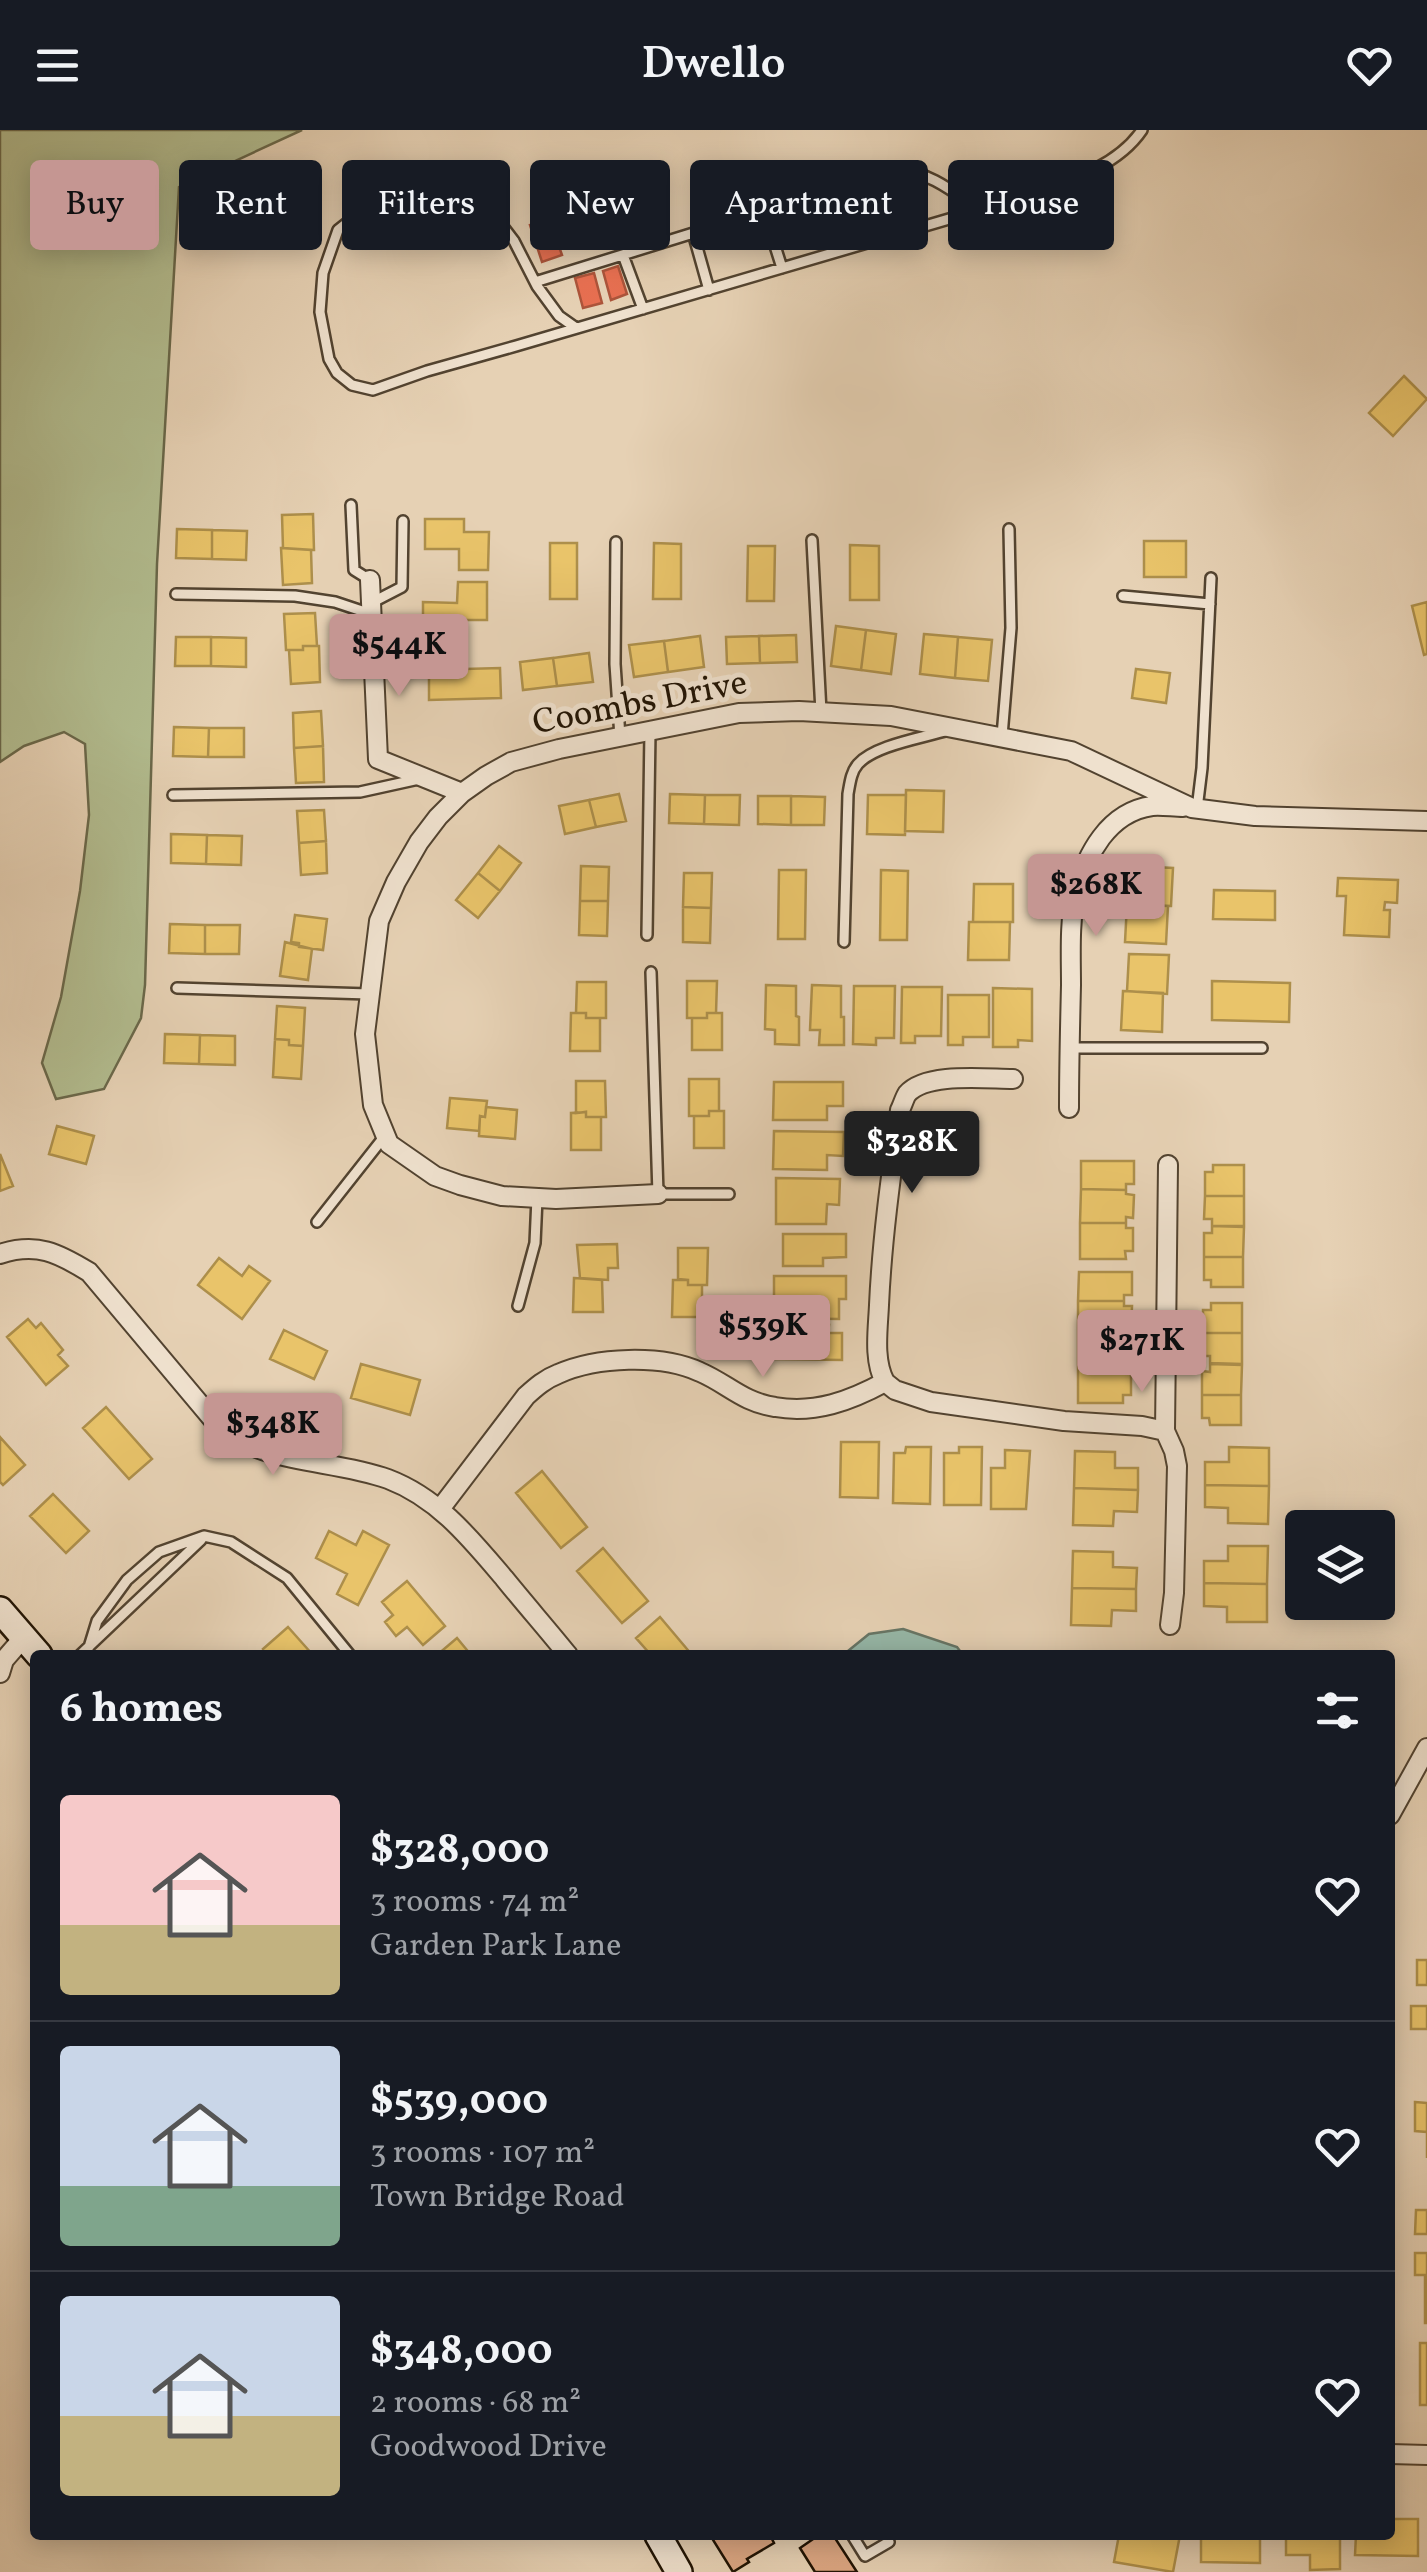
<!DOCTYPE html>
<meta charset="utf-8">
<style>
:root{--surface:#171b24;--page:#242831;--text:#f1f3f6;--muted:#9ea1a6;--line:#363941;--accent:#c59692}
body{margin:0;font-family:Vollkorn,serif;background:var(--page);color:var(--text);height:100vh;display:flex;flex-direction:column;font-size:38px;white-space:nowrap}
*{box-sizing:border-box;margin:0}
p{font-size:32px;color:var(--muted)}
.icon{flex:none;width:55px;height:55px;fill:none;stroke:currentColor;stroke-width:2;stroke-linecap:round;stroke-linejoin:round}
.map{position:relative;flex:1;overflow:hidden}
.side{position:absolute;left:30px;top:1520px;width:1365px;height:890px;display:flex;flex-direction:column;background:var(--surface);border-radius:10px;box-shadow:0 5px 25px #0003}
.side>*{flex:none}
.guide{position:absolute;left:30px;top:30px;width:1368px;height:90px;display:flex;gap:20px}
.buttons{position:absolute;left:1285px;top:1380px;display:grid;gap:20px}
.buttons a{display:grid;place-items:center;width:110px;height:110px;border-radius:10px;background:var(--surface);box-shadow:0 5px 25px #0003;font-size:50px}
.price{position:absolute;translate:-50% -85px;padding:0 22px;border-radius:10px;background:var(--accent);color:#111;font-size:32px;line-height:65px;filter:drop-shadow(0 2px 5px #0008)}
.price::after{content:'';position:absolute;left:50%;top:60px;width:30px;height:22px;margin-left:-15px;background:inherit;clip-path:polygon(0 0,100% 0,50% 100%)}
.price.on{background:#222;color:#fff}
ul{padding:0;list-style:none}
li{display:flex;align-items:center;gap:30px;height:250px;padding:0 30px}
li+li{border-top:2px solid var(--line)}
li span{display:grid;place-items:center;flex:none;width:280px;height:200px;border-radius:10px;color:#555}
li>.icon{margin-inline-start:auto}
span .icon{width:120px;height:120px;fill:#fffc;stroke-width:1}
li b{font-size:42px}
h2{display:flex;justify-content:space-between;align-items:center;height:120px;padding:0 30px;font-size:42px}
.tag{padding:0 35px;border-radius:10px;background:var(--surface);box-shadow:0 5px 25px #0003;font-size:35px;line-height:90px}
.tag.on{background:var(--accent);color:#111}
header{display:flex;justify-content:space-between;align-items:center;height:130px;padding:0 30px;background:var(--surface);font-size:45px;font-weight:600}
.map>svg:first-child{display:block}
</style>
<header><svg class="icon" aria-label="menu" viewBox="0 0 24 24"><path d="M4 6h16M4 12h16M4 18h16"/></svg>Dwello<svg class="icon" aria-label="heart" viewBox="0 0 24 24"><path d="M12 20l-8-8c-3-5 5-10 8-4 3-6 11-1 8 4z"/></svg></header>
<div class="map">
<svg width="1427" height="2442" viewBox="0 0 1427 2442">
<rect width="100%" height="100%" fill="#e6d1b4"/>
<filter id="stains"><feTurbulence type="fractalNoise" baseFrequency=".002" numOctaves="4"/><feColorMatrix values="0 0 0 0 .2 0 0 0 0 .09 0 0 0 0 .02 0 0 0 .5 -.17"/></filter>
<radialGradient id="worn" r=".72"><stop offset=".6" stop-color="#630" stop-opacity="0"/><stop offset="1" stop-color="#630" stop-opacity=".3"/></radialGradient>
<path fill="#b2bc8f" stroke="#6a684a" stroke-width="2.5" d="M0,0H302L179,57L157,434L145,855L141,888L104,959L56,969L42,933L61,867L80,761L89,685L85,614L64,602L24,616L0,632Z"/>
<path fill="#97b8a8" stroke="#687666" stroke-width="2.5" d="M903,1499L957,1517L963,1525H843L869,1504Z"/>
<path fill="#e9c46a" stroke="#ad8f4b" stroke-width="2.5" d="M1404,246L1427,269L1393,306L1369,283Z
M313,384L314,420L283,418L282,385Z
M425,389H464V402H489L488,440H459V419H425Z
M177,399L212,400V429L176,428Z
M212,400L247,401L246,430L212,429Z
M1144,411H1186V447H1144Z
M550,413H577V469H550Z
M654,413L681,414V469H653Z
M850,415L879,416V470H850Z
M748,416H775L774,471H747Z
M281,418L311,420L312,453L283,455Z
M458,452H487V490H462V502H423V472L457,473Z
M1427,472V524L1424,525L1412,476Z
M315,483L317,516H303V520H286L284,484Z
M836,496L866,500L861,540L831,536Z
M866,500L896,504L891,544L861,540Z
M924,504L958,507L955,548L920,544Z
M796,505L797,532L760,533L759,506Z
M700,506L704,537L668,542L664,511Z
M759,506L760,533L727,534L726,507Z
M176,507H211V536H175Z
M211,507L246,508V537L211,536Z
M958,507L992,510L988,551L955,548Z
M664,511L668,542L634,547L629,515Z
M303,516H319L320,552L291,554L289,520H303Z
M589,523L593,552L557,556L553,528Z
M553,528L557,556L523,560L520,532Z
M500,538L501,568L429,570V540Z
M1136,539L1170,543L1166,573L1132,568Z
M321,581L323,616L294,618L293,583Z
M174,597L209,598L208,627L173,626Z
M209,598H244V627H208Z
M323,616L324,652L296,653L294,618Z
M906,660L944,661L943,702L905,701Z
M619,664L626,691L596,697L589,670Z
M670,664L705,665L704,694L669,693Z
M705,665H740L739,695L704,694Z
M868,665H906L905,705L867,704Z
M758,666H791V695L758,694Z
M791,666L825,667L824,695H791Z
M589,670L596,697L565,704L559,676Z
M324,680L326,711L299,713L297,681Z
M171,704L207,705L206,734L171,733Z
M207,705L242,706L241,735L206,734Z
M326,711L327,743L301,745L299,713Z
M499,716L521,733L500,761L478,743Z
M581,736L609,737L608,771H580Z
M1134,736L1173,738L1171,776L1132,774Z
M779,740H806L805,809H778Z
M881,740L908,741L907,810H880Z
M478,743L500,761L478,788L456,770Z
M684,743H712L711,778L683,777Z
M1338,748L1398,750L1397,773L1385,772L1384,780H1390L1389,807L1344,805L1346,766H1337Z
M974,754H1013V792H973Z
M1214,760L1275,761V790L1213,789Z
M580,771H608L607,806L579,805Z
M1127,774L1168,776L1166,814L1125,812Z
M683,777L711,778L710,813L683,812Z
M295,785L327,789L323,820L299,817V813L291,812Z
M969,792H1010L1009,830H968Z
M170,794L205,795V824L169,823Z
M205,795H240L239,824H205Z
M285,812L312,819L308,850L280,846Z
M1129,824L1169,825L1167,864L1127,861Z
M687,851H717L716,883H707V888H687Z
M1212,851L1290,853L1289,892L1212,890Z
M577,852H606V888H586V883H576Z
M766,855L796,856V886L799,887V915L775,914V900L765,899Z
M812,855L841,856V887H844V915H819L820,900H810Z
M854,856H895L894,908H876V915L853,914Z
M902,857H942L941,906H915V913H901Z
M993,858L1032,859V911L1018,910V917H993Z
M1123,861L1163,863L1162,902L1121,900Z
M948,865H989V907H963V915H948Z
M277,876L305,878L303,916L289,915V910L275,909Z
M571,883H586V888H600V921H570Z
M707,883H722V920H692V888H707Z
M165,904L200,905L199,934L164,933Z
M200,905L235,906V935L199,934Z
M275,909L289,910V915L303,916L301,949L273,947Z
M689,949H719V981H709V986H689Z
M576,951H605L606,987H586V982L576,983Z
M774,952H843V976H827V990H773Z
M450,968L487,971L485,987L480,986L479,1001L447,998Z
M486,977L517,980L515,1009L479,1006L480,986L485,987Z
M709,981H724V1018H694V986H709Z
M586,982V987H601V1020H571V983Z
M57,996L94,1006L86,1034L49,1024Z
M774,1001L844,1002L843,1026L827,1025V1040L773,1039Z
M0,1024L13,1056L0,1061Z
M1081,1031H1134V1054H1126V1060L1081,1059Z
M1213,1035H1244V1066H1205V1042H1213Z
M776,1048L840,1049L839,1075L827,1074L826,1094H776Z
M1081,1059L1126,1060V1064L1134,1065L1133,1088L1126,1087V1093H1080Z
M1205,1066H1244V1096H1212V1089H1204Z
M1080,1093H1126V1098H1133V1121H1125L1126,1129H1080Z
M1212,1096L1244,1097L1243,1127H1204V1103H1212Z
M783,1104H846V1127L823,1128V1136H783Z
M617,1114L618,1138H608V1150L580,1148L577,1115Z
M678,1118H708L707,1155H688V1150L678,1149Z
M1204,1127H1243V1157H1211V1150H1204Z
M219,1128L242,1146L249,1136L270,1151L242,1189L198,1155Z
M1079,1142H1132V1165H1124V1171H1078Z
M774,1146H846V1169H839V1189L774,1188Z
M574,1148L602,1150L603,1182H573Z
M673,1150H688V1155H702V1187H672Z
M1078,1171H1124V1176H1132L1131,1199H1124V1204H1078Z
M1211,1173H1242V1203H1203V1180H1211Z
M28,1189L36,1198L41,1193L63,1220L58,1225L68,1236L46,1255L7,1207Z
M773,1194L829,1195L828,1203H842V1230L773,1229Z
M284,1200L327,1221L314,1249L270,1229Z
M1203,1203H1242V1234L1210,1233V1226H1202Z
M1078,1204H1124L1123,1209H1131V1232H1123V1238L1078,1237Z
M361,1234L420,1250L410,1285L351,1268Z
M1210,1234L1242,1235L1241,1265H1202V1241L1210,1242Z
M1078,1237L1123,1238V1242H1131V1265H1123V1273H1078Z
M1202,1265H1241V1295H1210L1209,1288H1202Z
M106,1277L152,1329L129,1349L83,1298Z
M0,1307L25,1335L3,1355L0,1352Z
M841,1312H879L878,1368L840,1367Z
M906,1317H931L930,1374L893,1373L894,1323H905Z
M959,1317H982L981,1375H944V1323H959Z
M1229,1317L1269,1318V1356L1205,1355V1332H1229Z
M1005,1320L1030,1321L1026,1379H991V1338H1005Z
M1075,1321L1115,1322V1338H1138V1360L1074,1358Z
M542,1341L587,1397L561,1418L516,1363Z
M1205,1355L1269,1356L1268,1394L1228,1393V1378L1205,1377Z
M1074,1358L1138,1360L1137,1382L1114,1381L1113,1396L1073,1395Z
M53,1364L89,1401L66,1423L30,1386Z
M329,1401L356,1415L363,1401L389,1415L358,1475L337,1464L347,1444L316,1428Z
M1228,1416H1268L1267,1454L1204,1453V1431H1228Z
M603,1418L648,1471L622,1493L577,1441Z
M1073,1421L1113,1422V1437L1137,1438L1136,1459L1072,1458Z
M1378,1429H1381L1378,1485L1348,1484L1349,1472H1378Z
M407,1451L445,1496L423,1515L407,1497L396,1506L385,1492L393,1485L382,1472Z
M1204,1453L1267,1454V1492H1227V1477L1204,1476Z
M1072,1458L1136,1459V1481L1112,1480L1111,1496L1071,1495Z
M660,1487L692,1525H651L636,1508Z
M288,1497L312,1524L262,1525L265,1522L263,1519Z
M457,1508L471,1525H437Z
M1417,1830H1427V1855H1417Z
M1411,1876H1427V1899H1411Z
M1415,1972L1427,1973V2028V2002L1415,2001Z
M1416,2080H1427V2104H1415Z
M1415,2123H1427V2193H1425V2145H1415Z
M1420,2213H1427V2275H1420Z
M1390,2389H1418V2426L1355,2425L1356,2405H1390Z
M1119,2405H1180L1173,2442L1114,2432Z
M1201,2405H1260V2433L1201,2432Z
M1286,2405H1340V2439L1310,2440V2425H1286Z"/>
<path fill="#e76f51" stroke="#ac543a" stroke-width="2.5" d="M549,88L562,125L542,132L530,95Z
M618,136L627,164L611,170L603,141Z
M594,143L602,173L583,178L575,148Z"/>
<path fill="#dca783" stroke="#211404" stroke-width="2.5" d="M710,2405H770L774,2413L747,2429L749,2432L733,2442Z
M819,2405H833L857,2442H815L800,2418Z"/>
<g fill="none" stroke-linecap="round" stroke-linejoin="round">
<defs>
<path id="service" d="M764,81L782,138
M693,103L709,160
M623,125L643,179
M535,152L897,40C929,41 955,63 980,80
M576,198L559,186L537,156L514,111L476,61L449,53L395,62L372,73L338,100L323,143L320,182L329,229L337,243L352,255L373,260L427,241L516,216L1017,69C1060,53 1115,40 1142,0
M351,375L354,440L370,450
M812,410L821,582
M616,412L615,534L620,607
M176,464L295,466L335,472L371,484
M1123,466L1210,474
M371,473L402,457L403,391
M1002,606L1011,498L1009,399
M173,665L360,662L419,649
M1197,679L1202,638L1211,448
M647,805L650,601
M844,812L848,664C850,653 851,642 858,634C875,615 923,608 948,600
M651,842L658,1064H729
M177,858L369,864
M1070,918H1262
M317,1092L384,1007
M518,1176L535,1113L537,1068
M89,1517L97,1491L127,1450L159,1422L204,1406L231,1412L287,1448L350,1525
M80,1525L201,1410
M852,2405L865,2426L889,2412L886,2405"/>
<path id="minor" d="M370,450L378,629L462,663
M1069,978C1069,937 1070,896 1071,855C1071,827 1069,790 1076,763C1086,725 1108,682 1152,676C1162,675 1173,677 1183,677
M1168,1035L1165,1301L1174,1321L1177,1336L1174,1463L1170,1495
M658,1064L556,1069L502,1066L460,1055L435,1046L389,1014L373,975L365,904L379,791L396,752L419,712L438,687L462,663L486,646L511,632L559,619L739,583L799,581L891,586L1071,621L1192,678L1255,686L1427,691
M0,1124C37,1112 58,1123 89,1142L220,1298C268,1335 332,1329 388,1349C438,1368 470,1408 504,1448C525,1474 547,1499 568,1525
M885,1252C873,1230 878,1199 879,1175C882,1109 891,1045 900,980C902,976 905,967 907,964C926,942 986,949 1013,949
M440,1379L526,1266C536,1257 545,1249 558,1244C596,1227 661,1224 700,1242C728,1254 742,1272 775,1277C815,1284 850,1271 885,1252L895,1260L931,1272L1064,1291L1142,1296L1165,1301
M0,1543L4,1530L24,1507
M1390,1685L1427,1618
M1390,2324L1427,2325"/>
<path id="secondary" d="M0,1480L39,1525
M658,2405L679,2442"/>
</defs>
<use href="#service" stroke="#524330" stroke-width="14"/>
<use href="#minor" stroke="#524330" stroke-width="22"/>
<use href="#secondary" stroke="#211404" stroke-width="30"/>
<use href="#service" stroke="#efe1ce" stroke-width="9"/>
<use href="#minor" stroke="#efe1ce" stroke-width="18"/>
<use href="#secondary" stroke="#efe1ce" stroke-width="25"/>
</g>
<g text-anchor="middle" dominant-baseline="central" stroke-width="10" stroke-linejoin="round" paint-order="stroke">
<g font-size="35" fill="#211404" stroke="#efe1ce">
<text transform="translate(640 574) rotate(-11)">Coombs Drive</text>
</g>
</g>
<rect width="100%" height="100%" filter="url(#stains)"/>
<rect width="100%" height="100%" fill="url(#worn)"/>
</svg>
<div class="buttons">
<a><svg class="icon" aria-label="layers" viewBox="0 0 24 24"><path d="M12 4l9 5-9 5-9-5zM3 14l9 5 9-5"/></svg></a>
</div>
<b class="price" style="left:399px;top:569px">$544K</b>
<b class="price" style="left:1096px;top:809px">$268K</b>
<b class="price on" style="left:912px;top:1066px">$328K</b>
<b class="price" style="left:763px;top:1250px">$539K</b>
<b class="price" style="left:1142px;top:1265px">$271K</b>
<b class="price" style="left:273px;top:1348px">$348K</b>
<div class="guide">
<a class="tag on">Buy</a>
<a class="tag">Rent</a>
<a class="tag">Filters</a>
<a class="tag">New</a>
<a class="tag">Apartment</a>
<a class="tag">House</a>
</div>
<section class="side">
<h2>6 homes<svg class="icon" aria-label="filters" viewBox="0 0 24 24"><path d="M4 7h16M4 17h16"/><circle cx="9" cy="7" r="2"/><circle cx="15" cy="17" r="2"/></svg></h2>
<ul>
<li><span style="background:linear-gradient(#f6c9c9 65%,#c2b280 0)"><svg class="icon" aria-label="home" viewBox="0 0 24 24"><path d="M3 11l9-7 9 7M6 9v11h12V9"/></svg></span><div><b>$328,000</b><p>3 rooms · 74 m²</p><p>Garden Park Lane</p></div><svg class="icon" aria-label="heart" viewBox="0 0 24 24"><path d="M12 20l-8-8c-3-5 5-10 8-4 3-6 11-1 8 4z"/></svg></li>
<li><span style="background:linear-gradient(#c9d6e8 70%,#7fa58c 0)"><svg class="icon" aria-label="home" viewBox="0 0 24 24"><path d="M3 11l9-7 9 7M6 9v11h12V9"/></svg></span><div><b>$539,000</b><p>3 rooms · 107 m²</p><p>Town Bridge Road</p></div><svg class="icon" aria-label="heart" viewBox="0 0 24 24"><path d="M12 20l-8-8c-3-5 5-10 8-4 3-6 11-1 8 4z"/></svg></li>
<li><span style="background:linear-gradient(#c9d6e8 60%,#c2b280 0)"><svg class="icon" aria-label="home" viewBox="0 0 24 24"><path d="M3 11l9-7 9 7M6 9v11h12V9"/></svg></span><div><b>$348,000</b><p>2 rooms · 68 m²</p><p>Goodwood Drive</p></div><svg class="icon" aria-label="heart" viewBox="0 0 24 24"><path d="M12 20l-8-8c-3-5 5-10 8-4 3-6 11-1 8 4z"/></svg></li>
</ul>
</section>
</div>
